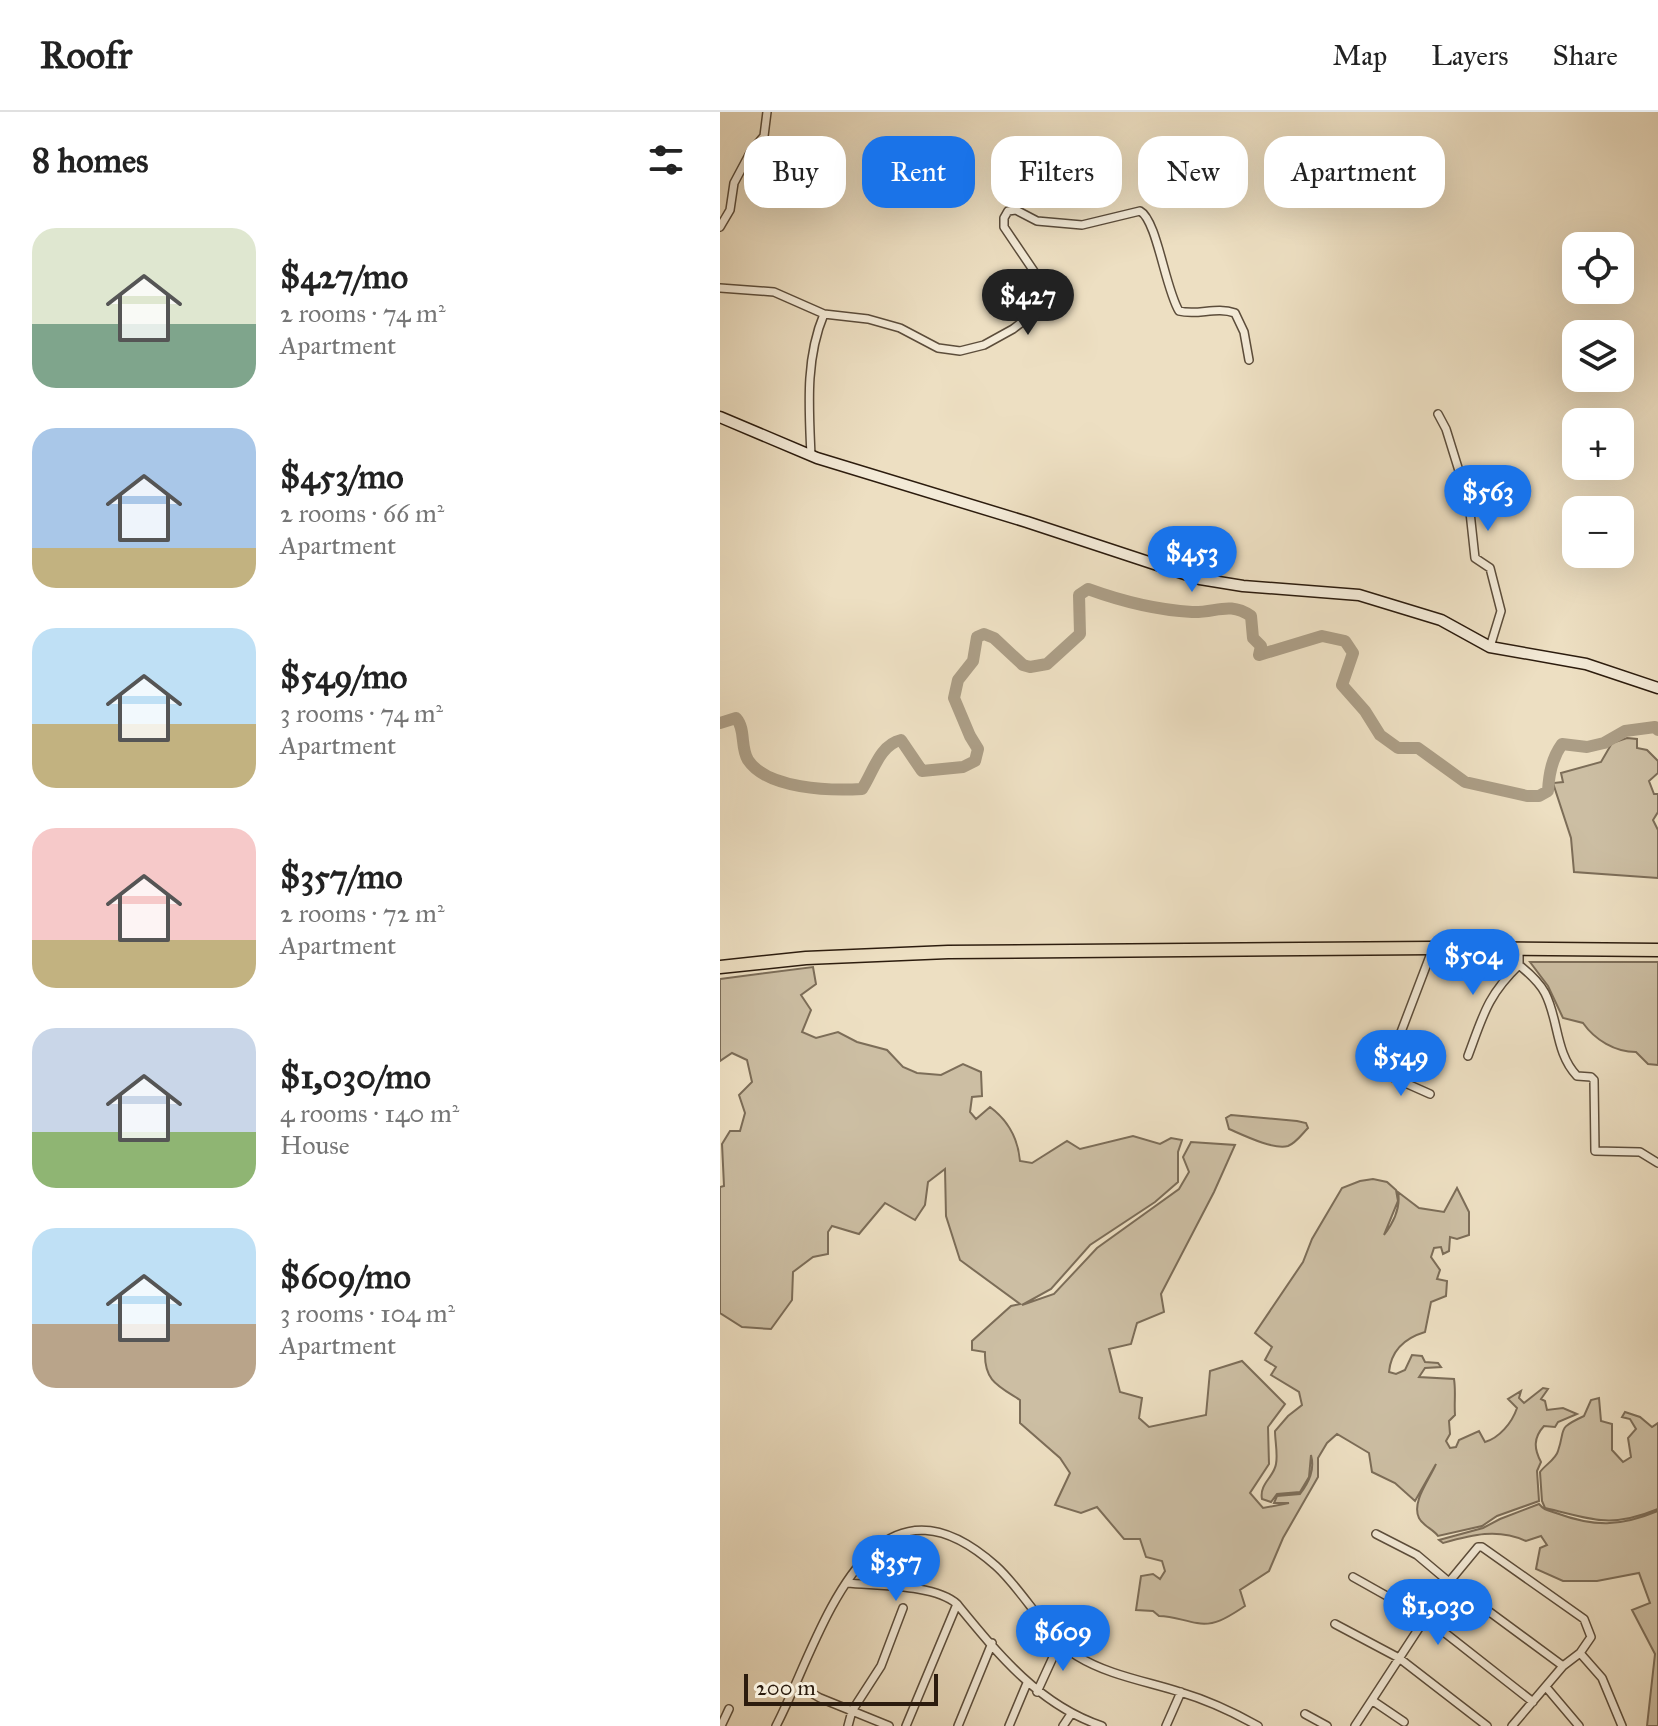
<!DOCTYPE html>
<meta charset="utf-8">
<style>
:root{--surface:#fff;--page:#f2f2f2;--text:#222;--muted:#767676;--line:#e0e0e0;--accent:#1a73e8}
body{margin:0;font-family:"IM FELL Great Primer",serif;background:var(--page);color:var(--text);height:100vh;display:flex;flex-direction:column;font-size:30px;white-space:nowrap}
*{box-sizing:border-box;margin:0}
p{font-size:26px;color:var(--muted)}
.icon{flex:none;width:44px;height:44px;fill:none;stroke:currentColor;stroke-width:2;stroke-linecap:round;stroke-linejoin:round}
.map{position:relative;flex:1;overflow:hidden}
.panel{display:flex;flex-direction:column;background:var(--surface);width:720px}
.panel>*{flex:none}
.guide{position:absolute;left:24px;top:24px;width:760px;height:72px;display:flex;gap:16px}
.tools{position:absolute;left:842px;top:120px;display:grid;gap:16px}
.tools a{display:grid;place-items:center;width:72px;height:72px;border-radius:16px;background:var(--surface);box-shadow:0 8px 32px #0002;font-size:40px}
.scale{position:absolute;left:24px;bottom:20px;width:194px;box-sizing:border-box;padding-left:8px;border:4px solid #2c1c0e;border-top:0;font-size:22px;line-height:28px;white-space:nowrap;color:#2c1c0e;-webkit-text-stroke:6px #f3ead7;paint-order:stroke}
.price{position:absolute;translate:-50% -68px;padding:0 18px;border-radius:28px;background:var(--accent);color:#fff;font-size:26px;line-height:52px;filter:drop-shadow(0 2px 4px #0008)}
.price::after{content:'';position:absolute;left:50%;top:48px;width:24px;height:18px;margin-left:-12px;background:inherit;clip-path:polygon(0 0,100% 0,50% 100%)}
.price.on{background:#222;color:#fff}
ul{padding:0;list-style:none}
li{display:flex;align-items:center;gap:24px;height:200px;padding:0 32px}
li span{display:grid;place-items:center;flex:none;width:224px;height:160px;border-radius:24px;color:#555}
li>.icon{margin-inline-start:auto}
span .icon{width:96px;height:96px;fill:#fffc;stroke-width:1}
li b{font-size:34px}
h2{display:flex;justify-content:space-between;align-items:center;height:96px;padding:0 32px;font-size:34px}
.chip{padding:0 28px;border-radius:24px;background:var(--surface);box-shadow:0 8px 32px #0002;font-size:28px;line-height:72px}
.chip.on{background:var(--accent);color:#fff}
header{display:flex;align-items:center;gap:48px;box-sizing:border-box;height:112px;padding:0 40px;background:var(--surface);border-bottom:2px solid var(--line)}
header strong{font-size:38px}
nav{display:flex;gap:44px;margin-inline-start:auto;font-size:28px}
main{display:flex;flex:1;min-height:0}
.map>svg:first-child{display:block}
</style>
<header>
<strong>Roofr</strong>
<nav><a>Map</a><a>Layers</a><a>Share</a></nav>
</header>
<main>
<section class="panel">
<h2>8 homes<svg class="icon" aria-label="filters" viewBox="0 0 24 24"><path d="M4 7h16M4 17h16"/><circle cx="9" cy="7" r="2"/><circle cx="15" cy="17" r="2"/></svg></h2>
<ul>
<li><span style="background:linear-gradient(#dfe7d0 60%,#7fa58c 0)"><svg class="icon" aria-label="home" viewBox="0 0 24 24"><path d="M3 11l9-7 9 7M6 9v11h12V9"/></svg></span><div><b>$427/mo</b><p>2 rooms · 74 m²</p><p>Apartment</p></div></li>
<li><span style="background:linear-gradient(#a9c7e8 75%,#c2b280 0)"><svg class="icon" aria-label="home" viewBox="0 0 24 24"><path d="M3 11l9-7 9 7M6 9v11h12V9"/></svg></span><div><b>$453/mo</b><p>2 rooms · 66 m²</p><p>Apartment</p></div></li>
<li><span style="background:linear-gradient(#bfe0f5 60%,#c2b280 0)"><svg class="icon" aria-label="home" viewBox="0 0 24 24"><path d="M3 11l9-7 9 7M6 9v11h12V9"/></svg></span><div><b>$549/mo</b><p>3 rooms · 74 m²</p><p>Apartment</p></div></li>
<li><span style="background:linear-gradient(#f6c9c9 70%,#c2b280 0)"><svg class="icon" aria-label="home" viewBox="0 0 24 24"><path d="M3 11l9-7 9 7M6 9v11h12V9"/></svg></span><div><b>$357/mo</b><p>2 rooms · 72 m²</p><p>Apartment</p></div></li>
<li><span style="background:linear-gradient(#c9d6e8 65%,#8fb573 0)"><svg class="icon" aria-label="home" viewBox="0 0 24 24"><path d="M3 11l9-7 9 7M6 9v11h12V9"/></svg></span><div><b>$1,030/mo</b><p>4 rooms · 140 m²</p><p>House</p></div></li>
<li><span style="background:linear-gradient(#bfe0f5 60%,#b9a48a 0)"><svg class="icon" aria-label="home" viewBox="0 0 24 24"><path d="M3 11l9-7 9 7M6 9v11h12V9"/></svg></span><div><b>$609/mo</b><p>3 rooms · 104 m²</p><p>Apartment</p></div></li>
</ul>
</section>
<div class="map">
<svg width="938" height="1614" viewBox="0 0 938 1614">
<rect width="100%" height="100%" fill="#eddfc2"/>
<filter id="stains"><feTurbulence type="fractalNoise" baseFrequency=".0025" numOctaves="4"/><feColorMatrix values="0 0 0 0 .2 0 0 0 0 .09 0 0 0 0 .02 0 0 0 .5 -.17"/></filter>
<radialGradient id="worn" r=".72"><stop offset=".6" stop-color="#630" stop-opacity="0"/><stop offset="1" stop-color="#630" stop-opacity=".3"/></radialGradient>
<path fill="#ccbea3" stroke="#7c6d58" stroke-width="2" d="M907,626L917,627V636L927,638L938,649V661L929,669L934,682H938V700L933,708L938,718V766L854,760L851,726L833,671L843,670L841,661L881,650L892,631Z
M810,850H938V953L928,952L916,940C895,940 875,928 863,911L843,906L828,874Z
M93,855L96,872L81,883L91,898L82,920L96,926L118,920L137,930L167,938L183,955L197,961L221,963L243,952L261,960L262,984L252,985L250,1000L256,1007L270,995C289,1009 298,1027 300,1049L312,1051L347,1029L360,1037L413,1024L440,1032L451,1026L462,1028L458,1040V1070L435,1090L370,1133L331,1177L302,1193L334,1182L377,1136L459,1077L469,1060L463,1045L471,1030L515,1033L494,1080L441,1182L444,1200L417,1211L411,1232L389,1237L400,1280L422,1286L419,1306L429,1315L486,1303L490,1259L522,1249L565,1292L548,1315L549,1352L530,1381L543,1396L569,1391H554L557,1384L580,1382C589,1370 595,1358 591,1343L589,1365L580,1380L557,1382L551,1390L542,1387C539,1372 554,1365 556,1352C558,1342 555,1329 555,1319L568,1304L582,1293L579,1280L551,1263L556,1255L545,1248L552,1235L535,1221L583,1150L592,1127L622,1076L640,1069L653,1067L667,1070L676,1078L678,1089L664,1123C674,1110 681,1096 678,1080L699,1096L724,1100L737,1076L749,1100V1123L737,1127L730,1125L729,1139L723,1142L721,1135L714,1136L711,1145L720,1158L717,1167L727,1169L726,1184L711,1190L705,1220C685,1226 671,1239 669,1260L676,1262L685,1258L692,1243L702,1244L705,1250L718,1251L721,1255L705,1256L699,1265L734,1267C736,1280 734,1290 735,1303L729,1309L730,1322L726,1329L730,1336L736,1335L739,1328L759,1319L765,1330C779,1326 792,1311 797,1296L788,1287L801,1279L799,1286L804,1291L823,1276L828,1277L821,1287L825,1289L827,1298L843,1296L857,1302L838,1310L835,1315L824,1314C813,1326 814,1337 821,1350L817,1359L819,1389L777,1404L762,1414L718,1424C713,1417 703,1414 699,1406C691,1390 710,1367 716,1352L695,1389L675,1371L652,1360L649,1341L617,1322L607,1331L598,1346V1365L563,1426L549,1459L520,1478L525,1494C511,1503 495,1515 477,1511C464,1509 453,1504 439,1504L433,1499L416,1498L421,1464L433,1462L440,1467L445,1459L442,1449L426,1445L420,1427H404L377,1395L361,1401L335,1393L350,1361L340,1346L300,1311V1288C278,1274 264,1269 265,1240L252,1238V1229L291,1194L300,1192L240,1148L226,1104L225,1057L208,1070L205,1093L195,1108L165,1091L139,1122L112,1114L108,1120V1142L93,1145L73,1160L72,1188L51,1217L22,1215L0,1201V1075L4,1074L2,1032L10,1019H20L25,1001L19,983L32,970L27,948L12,941L0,949V867Z
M511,1003L577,1009L586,1011L588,1016C582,1022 576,1031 568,1034C553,1038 523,1023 509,1017L506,1006Z
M879,1286L881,1309L892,1312V1338L903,1350L911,1345L908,1326L916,1317L910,1307L902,1305L905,1300L920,1305L932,1315L938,1311V1397C889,1417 873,1407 825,1396L822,1389L820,1360C825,1353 836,1347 838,1339C846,1316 836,1317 864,1304L871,1288Z
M819,1392C825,1399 828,1398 836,1401C874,1415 900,1415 938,1399V1614H927L935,1542L912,1498L930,1491L919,1461L877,1469H843L816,1457L820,1436L827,1433L821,1424L806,1429C777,1416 752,1423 723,1431L719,1428L763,1416L780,1407Z"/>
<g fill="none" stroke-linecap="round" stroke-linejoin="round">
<path stroke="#ab9d85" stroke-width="12" d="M0,611L16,606C26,617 20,635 28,648C47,677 110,679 142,677C153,661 159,633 181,628L202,659L243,655L255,649L258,637L250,624L234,586L238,568L253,549L257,525L264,522L274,526L303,553L310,555L327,552L360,522L359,483L368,477C401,489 437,498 472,500C496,501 509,489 531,504L533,526L541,534L539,543L602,524L625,529L633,541L622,573L645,599L660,623L678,636H698L745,670L807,684H819L828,679C829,661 832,646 842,632L867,635L884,631L905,619L935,615L938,618"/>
<defs>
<path id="minor" d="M0,115L10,98L14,71L30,41L44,24L47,0
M0,176L54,180L104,202L148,207L180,216L218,236L240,239L264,233L293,217L326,192L328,180L284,115V106L288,99L296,98L317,109L362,113L420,99C437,108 445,176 459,199C478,204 496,194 515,201L524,220L529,248
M718,302L726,317L749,391L755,446L770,456L781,499L770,535
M91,344C89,296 85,247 104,202
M799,839V853C809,861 819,870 825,881C839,908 835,941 857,964L871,965L874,968L875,1039L920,1040L938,1051
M748,944C763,904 767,884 799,853
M710,982L665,962L713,836
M633,1465L706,1506L813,1590
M127,1471C157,1474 215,1472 237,1492
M615,1512L679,1546L767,1614
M860,1541L882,1566L902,1614
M76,1572L100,1586L169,1614
M826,1575L859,1614
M317,1580L340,1530
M653,1589L684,1610
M585,1602L607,1614
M1,1614L9,1597
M56,1614C100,1530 147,1339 276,1454C303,1478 329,1527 357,1544C388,1563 425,1569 460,1580C487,1588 513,1600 538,1614
M128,1614L132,1599L161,1554L183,1496
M186,1614L237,1492C278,1542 319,1593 382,1614
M238,1614L272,1531
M289,1614L307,1571
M343,1614L351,1602
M446,1614L461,1580
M635,1614L729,1470L697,1443L656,1422
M792,1614L843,1554L860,1541L871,1525L864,1507L762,1435H758L729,1470L843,1554"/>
<path id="secondary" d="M0,305L97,346L307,410L480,467L523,474L639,483L721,508L770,535L866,552L938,576"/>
<path id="trunk" d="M0,855L86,846L228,840L713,836L938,838"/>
</defs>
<use href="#minor" stroke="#5c4d3b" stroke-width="10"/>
<use href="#secondary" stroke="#2c1c0e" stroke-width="13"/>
<use href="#trunk" stroke="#2c1c0e" stroke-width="15"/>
<use href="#minor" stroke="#f3ead7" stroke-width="7"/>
<use href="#secondary" stroke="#f3ead7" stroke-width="10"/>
<use href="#trunk" stroke="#eddfc2" stroke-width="12"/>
</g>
<rect width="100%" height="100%" filter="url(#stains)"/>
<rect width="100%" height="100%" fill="url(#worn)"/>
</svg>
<div class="tools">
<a><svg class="icon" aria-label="locate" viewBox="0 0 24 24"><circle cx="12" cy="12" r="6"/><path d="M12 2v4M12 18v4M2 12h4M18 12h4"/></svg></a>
<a><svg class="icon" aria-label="layers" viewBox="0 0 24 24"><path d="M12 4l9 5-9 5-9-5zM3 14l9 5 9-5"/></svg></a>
<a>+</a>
<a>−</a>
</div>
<div class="scale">200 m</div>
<b class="price on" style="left:308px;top:225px">$427</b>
<b class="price" style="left:768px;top:421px">$563</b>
<b class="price" style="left:472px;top:482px">$453</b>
<b class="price" style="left:753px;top:885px">$504</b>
<b class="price" style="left:681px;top:986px">$549</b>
<b class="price" style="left:176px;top:1491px">$357</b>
<b class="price" style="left:718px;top:1535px">$1,030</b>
<b class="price" style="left:343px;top:1561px">$609</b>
<div class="guide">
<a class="chip">Buy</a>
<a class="chip on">Rent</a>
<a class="chip">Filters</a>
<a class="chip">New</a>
<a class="chip">Apartment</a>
</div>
</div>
</main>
